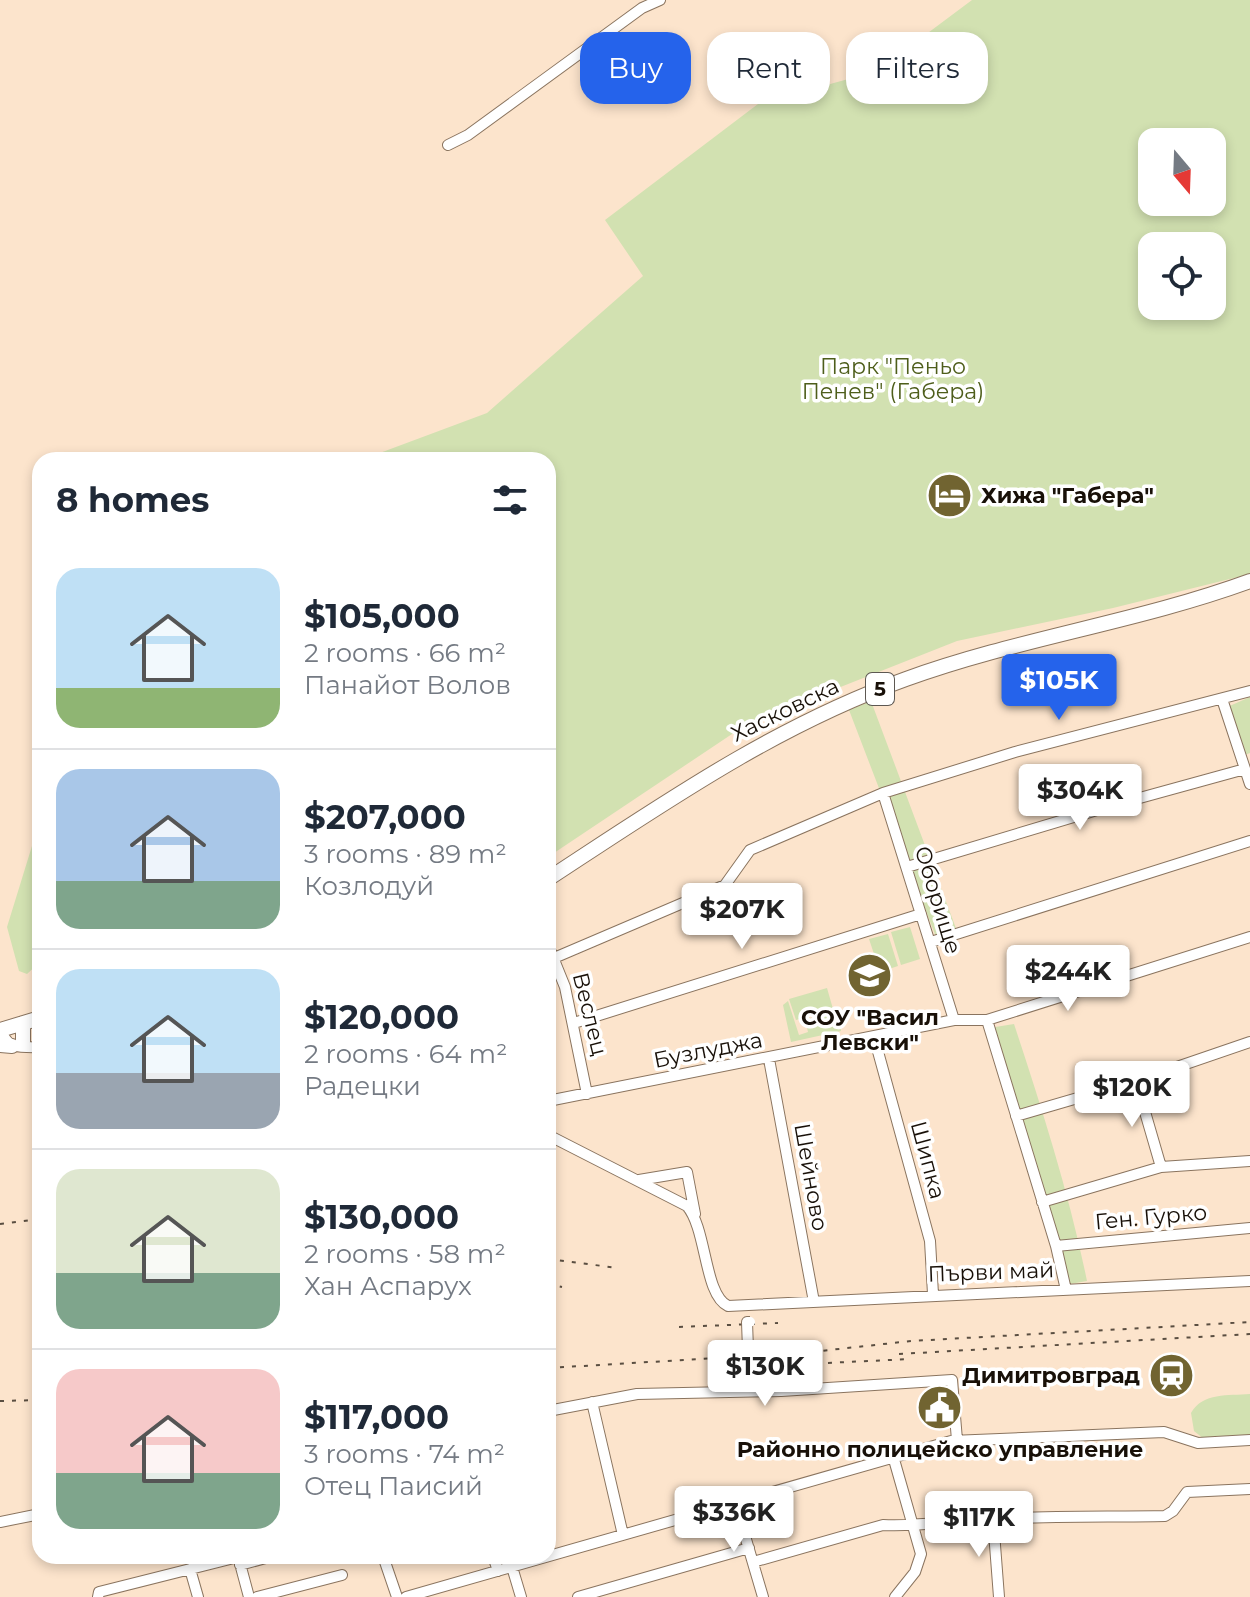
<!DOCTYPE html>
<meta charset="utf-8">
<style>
:root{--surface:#fff;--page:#f6f6f7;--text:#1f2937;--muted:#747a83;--line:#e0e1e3;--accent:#2563eb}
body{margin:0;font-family:Montserrat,sans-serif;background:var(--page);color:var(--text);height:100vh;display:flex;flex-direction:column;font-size:30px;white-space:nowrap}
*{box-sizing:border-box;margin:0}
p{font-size:26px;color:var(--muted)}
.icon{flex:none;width:44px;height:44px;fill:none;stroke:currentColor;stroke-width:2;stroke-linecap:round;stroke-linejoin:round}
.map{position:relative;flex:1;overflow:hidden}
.drawer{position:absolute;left:32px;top:452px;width:524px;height:1112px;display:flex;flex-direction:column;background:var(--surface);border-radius:24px;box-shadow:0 4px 12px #0003}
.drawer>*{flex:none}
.top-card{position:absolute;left:580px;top:32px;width:550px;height:72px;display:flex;gap:16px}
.needle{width:52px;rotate:161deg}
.fabs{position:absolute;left:1138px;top:128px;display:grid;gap:16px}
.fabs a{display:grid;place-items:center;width:88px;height:88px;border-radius:16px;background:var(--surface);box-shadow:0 4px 12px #0003;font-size:40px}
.price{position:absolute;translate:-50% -68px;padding:0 18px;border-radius:8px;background:#fff;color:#222;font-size:26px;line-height:52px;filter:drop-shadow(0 2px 4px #0008)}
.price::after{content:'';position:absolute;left:50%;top:48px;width:24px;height:18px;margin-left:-12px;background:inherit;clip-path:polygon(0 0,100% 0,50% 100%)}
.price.selected{background:var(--accent);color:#fff}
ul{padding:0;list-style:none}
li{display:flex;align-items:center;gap:24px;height:200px;padding:0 24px}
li+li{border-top:2px solid var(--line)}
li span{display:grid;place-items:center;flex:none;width:224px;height:160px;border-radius:24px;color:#555}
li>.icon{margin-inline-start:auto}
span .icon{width:96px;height:96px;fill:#fffc;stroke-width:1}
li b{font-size:34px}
h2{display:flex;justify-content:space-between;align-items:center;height:96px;padding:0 24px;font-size:34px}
.chip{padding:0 28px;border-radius:24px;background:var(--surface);box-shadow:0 4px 12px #0003;font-size:28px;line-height:72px}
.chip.selected{background:var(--accent);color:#fff}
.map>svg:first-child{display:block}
</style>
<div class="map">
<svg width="1250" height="1597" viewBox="0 0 1250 1597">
<rect width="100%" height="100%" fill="#fce4cc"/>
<path fill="#d2e1b1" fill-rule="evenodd" d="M972,0H1250V574L1113,608L957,641L747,724L548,857V460H361L487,413L643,276L605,220L758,104L877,71ZM1152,142H1212V202H1152ZM1152,246H1212V306H1152Z
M1250,697V753L1242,756L1225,708Z
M871,701L957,931L936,937L849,710Z
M40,820V962L27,974L19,971L7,927Z
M910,927L920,959L901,965L891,932Z
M888,934L898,966L880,972L869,939Z
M827,988L833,1009L796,1020L789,999Z
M788,1001L799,1035L808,1032L805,1020L837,1011L841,1031L791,1042L783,1005Z
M1014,1024C1042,1109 1069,1193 1087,1281L1064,1285L989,1028Z
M1250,1394V1436L1204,1439L1194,1431L1191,1413C1203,1392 1228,1396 1250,1394Z"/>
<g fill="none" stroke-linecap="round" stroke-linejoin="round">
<defs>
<path id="minor" d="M448,145L468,135L642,8L660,0
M1222,699L1250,784
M883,793L954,1020
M907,867L1107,807L1245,769
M931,942L1250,841
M548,945L565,987L587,1094
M554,958L725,885L750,850L883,793L1015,752L1250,691
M987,1020L1056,1246L1066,1290
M574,1023L921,914
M1,1030C9,1052 20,1045 40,1048
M874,1037L930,1241L933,1294
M769,1059L814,1302
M1136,1081L1161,1167
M548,1101L954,1020H987L1250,937
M1016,1116L1136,1081L1250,1042
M548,1135L687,1206C707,1229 704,1295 728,1306L1250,1281
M639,1180L687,1172L695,1214
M1042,1202L1161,1167L1250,1161
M1056,1246L1250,1228
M592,1402L623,1535
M548,1411L637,1394L781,1391L952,1380L957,1440
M893,1456L921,1554L915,1572L895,1597
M735,1502L763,1597
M993,1519L999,1597
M0,1522L40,1514
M238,1556L249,1597
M383,1556L397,1597
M493,1556L498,1571
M753,1562L883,1525C919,1527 957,1520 993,1519C1050,1516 1108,1517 1165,1516L1173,1511L1187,1492L1250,1489
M240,1565L273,1556
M512,1567L521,1597
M190,1569L198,1597
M98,1597L99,1592L238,1557
M257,1597L342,1575
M406,1597L951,1441L1164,1432L1198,1443L1250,1440
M578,1597L749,1548"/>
<path id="major" d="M548,879C664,803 775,726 906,679C1019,638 1138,622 1250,581
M0,1030L40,1018
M23,1042V1023
M0,1045L12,1046"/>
</defs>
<use href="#minor" stroke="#8a745f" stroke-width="12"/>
<use href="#major" stroke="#8a745f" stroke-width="16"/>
<use href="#minor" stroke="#fff" stroke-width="10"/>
<use href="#major" stroke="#fff" stroke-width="14"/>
<path stroke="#5a4e41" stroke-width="2" stroke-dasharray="4 8" stroke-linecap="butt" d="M0,1224L40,1219
M548,1259L618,1268
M548,1284L562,1287
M679,1327L778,1323
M899,1354L1250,1334
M804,1364L911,1359
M548,1368L802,1353L911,1341L1250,1322
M0,1401L40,1400"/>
<defs>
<path id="minor-bridge" d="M749,1377L747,1322H750"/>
</defs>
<use href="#minor-bridge" stroke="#8a745f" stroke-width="12" stroke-linecap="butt"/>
<use href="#minor-bridge" stroke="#fff" stroke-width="10"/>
</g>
<defs>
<symbol id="hotel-disc" viewBox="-11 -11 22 22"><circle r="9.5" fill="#716431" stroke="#fff"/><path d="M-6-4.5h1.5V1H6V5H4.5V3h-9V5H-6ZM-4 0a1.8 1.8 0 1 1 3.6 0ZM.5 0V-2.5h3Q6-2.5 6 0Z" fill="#fff"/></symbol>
<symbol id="school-disc" viewBox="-11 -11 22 22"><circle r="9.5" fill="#716431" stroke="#fff"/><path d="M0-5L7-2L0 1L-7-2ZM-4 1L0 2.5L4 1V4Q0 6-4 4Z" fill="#fff"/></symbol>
<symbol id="station-disc" viewBox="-11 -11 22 22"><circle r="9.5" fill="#716431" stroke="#fff"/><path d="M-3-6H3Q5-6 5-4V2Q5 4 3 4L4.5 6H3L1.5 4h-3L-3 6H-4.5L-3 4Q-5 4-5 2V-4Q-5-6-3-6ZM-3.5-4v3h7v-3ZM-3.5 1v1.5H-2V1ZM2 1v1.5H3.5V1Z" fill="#fff"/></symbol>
<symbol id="civic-disc" viewBox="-11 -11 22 22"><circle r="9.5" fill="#716431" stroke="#fff"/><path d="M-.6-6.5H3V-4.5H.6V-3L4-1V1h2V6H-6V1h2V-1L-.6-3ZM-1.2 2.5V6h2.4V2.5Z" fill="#fff"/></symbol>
</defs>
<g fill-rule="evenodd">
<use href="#hotel-disc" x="924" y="470" width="51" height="51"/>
<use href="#school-disc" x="844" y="950" width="51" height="51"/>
<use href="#station-disc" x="1146" y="1350" width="51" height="51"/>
<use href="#civic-disc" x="914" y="1382" width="51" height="51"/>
</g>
<g text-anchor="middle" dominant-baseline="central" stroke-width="7" stroke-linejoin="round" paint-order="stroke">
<rect fill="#fff" stroke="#5d5852" stroke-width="2" x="866" y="673" width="28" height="32" rx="6"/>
<g font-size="20" font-weight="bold" fill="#181008">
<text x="880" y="689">5</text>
</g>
<g font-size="22" fill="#4e5e1b" stroke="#fff">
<text x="893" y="366">Парк "Пеньо<tspan x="893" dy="25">Пенев" (Габера)</tspan></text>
</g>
<g font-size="22" font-weight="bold" fill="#181008" stroke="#fff">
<text x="981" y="495" text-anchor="start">Хижа "Габера"</text>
<text x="870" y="1017">СОУ "Васил<tspan x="870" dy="25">Левски"</tspan></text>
<text x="1140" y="1375" text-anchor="end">Димитровград</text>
<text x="940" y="1449">Районно полицейско управление</text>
</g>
<g font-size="22" fill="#181008" stroke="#fff">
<text transform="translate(785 710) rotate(-26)">Хасковска</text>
<text transform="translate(938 900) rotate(73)">Оборище</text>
<text transform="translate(590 1014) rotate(76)">Веслец</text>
<text transform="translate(708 1050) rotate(-11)">Бузлуджа</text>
<text transform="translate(928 1160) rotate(75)">Шипка</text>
<text transform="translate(811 1177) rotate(80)">Шейново</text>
<text transform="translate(1151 1217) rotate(-5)">Ген. Гурко</text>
<text transform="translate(991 1272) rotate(-2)">Първи май</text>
</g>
</g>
</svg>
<div class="fabs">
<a><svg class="needle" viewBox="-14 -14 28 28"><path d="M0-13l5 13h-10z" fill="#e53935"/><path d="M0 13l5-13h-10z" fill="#747a83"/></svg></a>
<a><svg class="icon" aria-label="locate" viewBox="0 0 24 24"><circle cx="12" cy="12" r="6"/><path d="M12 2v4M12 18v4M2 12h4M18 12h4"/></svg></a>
</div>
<b class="price selected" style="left:1059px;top:722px">$105K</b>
<b class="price" style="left:1080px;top:832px">$304K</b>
<b class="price" style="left:742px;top:951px">$207K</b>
<b class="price" style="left:1068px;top:1013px">$244K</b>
<b class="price" style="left:1132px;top:1129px">$120K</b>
<b class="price" style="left:765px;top:1408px">$130K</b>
<b class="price" style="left:734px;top:1554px">$336K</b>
<b class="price" style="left:979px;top:1559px">$117K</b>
<div class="top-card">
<a class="chip selected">Buy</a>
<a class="chip">Rent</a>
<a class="chip">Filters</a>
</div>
<section class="drawer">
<h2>8 homes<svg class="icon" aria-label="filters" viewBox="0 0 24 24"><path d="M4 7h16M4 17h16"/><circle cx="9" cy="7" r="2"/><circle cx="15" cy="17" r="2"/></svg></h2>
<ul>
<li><span style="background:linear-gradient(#bfe0f5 75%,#8fb573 0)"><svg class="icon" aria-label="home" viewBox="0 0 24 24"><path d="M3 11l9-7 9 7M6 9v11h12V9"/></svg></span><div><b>$105,000</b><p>2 rooms · 66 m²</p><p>Панайот Волов</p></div></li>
<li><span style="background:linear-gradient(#a9c7e8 70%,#7fa58c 0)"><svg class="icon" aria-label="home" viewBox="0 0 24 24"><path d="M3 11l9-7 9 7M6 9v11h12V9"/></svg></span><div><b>$207,000</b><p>3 rooms · 89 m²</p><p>Козлодуй</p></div></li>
<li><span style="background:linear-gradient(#bfe0f5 65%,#9aa5b1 0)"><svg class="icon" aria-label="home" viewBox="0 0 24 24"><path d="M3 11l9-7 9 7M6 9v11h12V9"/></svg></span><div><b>$120,000</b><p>2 rooms · 64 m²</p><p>Радецки</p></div></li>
<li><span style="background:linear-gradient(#dfe7d0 65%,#7fa58c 0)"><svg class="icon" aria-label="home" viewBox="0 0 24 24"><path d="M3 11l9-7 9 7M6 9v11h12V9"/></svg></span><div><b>$130,000</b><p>2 rooms · 58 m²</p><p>Хан Аспарух</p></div></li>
<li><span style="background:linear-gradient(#f6c9c9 65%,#7fa58c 0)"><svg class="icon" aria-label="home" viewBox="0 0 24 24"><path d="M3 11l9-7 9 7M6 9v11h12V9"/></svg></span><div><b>$117,000</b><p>3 rooms · 74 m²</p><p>Отец Паисий</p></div></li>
</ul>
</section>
</div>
